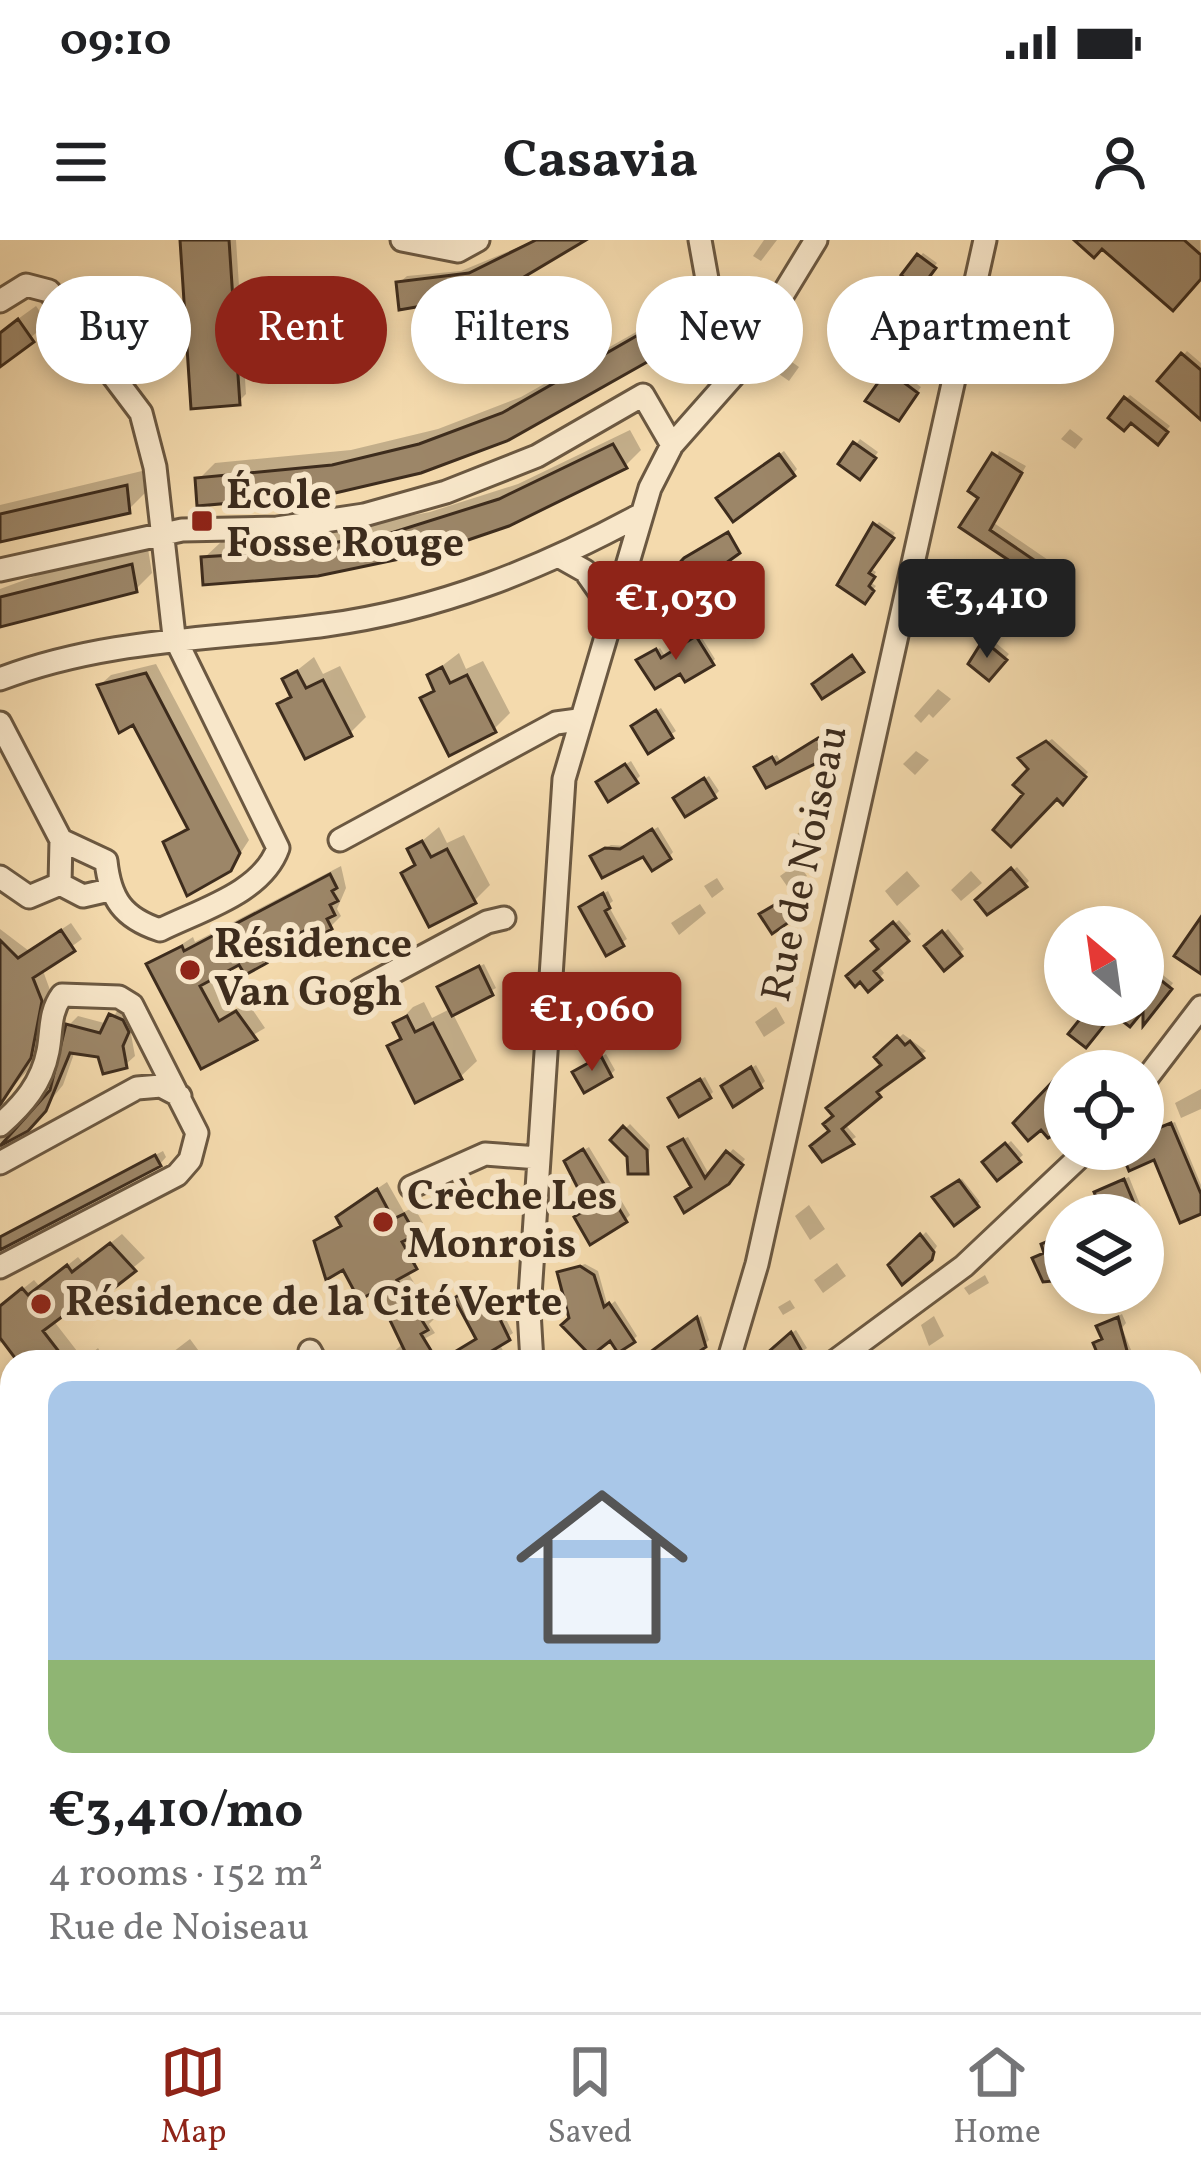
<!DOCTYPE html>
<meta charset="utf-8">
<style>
:root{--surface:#fff;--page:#f6f6f6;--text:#202124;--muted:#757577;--line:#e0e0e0;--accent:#8f2418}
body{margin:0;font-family:Vollkorn,serif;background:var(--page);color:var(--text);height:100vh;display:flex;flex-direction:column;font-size:45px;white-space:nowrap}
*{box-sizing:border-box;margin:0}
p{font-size:39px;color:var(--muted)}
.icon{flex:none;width:66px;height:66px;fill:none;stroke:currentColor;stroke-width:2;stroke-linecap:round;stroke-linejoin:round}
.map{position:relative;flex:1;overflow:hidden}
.sheet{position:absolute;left:0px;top:1110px;width:1203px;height:663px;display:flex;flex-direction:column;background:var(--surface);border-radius:36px 36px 0 0;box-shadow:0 6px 18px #0003}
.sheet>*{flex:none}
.hud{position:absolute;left:36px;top:36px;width:1131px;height:108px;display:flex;gap:24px}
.needle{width:78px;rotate:331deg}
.buttons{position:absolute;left:1044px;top:666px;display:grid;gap:24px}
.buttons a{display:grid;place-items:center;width:120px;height:120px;border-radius:50%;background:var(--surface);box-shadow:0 6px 18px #0003;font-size:60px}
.price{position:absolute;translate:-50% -102px;padding:0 27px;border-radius:12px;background:var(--accent);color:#fff;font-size:39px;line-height:78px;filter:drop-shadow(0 3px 6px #0008)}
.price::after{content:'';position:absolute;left:50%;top:72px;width:36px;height:27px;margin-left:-18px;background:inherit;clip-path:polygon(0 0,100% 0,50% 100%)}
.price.on{background:#222;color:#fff}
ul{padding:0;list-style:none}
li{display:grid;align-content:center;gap:24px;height:636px;padding:0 48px}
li+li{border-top:3px solid var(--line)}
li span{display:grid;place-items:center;height:372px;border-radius:24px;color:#555}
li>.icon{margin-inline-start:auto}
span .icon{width:216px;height:216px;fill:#fffc;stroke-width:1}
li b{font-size:51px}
.pill{padding:0 42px;border-radius:54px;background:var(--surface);box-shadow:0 6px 18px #0003;font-size:42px;line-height:108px}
.pill.on{background:var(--accent);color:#fff}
.status{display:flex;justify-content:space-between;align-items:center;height:84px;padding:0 60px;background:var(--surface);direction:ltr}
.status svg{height:33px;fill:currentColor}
header{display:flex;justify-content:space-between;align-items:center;height:156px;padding:0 48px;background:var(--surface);font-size:54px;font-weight:700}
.dock{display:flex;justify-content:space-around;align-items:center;height:168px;border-top:3px solid var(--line);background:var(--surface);font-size:33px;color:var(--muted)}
.dock a{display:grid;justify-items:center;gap:6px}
.dock .on{color:var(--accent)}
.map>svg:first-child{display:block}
</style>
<div class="status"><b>09:10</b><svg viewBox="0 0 49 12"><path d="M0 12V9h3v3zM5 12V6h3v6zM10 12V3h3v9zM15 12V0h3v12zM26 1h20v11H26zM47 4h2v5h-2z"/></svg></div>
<header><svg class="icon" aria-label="menu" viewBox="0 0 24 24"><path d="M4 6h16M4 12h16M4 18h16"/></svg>Casavia<svg class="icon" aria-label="person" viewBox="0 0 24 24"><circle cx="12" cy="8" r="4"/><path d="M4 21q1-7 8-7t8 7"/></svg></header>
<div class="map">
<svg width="1201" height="1772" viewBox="0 0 1201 1772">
<rect width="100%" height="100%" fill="#f4daad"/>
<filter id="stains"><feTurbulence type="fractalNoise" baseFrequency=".00167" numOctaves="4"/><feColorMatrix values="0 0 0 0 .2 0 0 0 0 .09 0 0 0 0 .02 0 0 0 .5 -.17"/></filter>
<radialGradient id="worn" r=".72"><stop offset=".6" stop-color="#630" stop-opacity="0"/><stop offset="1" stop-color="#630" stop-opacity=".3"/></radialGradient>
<path fill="#d5bc95" stroke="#897459" stroke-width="3" d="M1201,1448V1772H1118L1115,1761H1191V1457Z
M740,1761H1031L1045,1772H728Z"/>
<path fill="#0003" d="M183,0H236L246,154L238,162Z
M536,0H580L496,50L399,43L407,36L461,31Z
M764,0H777L761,21L753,16Z
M1079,0H1200L1201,36L1103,5Z
M923,13L937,23L901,72L911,39L905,35Z
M1043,54L1054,61L1042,74L1032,67Z
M698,57L709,76L693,92L506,199L200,262L199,239L215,223L351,210L438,189L521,157Z
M36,66L48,83L0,123V92Z
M1187,111L1201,123V176L1161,141Z
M789,120L799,127L789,141L779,134Z
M893,127L921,147L903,173L889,132Z
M1130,155L1170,186L1157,201L1131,180L1126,159Z
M1070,189L1083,199L1075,209L1061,199Z
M630,190L641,210L625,226L433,309L204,318L221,302L298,297L430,272L518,244Z
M860,199L878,212L864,232L842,224Z
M784,211L797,229L793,234L724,254Z
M999,211L1026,226L994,283L1054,324L1048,333L964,286L982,257Z
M142,231L145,253L128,270L0,299V265Z
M879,282L895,293L870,328L876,332L870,342L876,346L864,360L876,285Z
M148,309L152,333L136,349L0,384V349L52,330Z
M978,325L1011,349L1005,358L974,343L952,370L950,342L954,338L962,344Z
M700,395L715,419L712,422L681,430L644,417L660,408L665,416Z
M990,398L1009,414L989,437L972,423Z
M459,413L466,429L483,421L510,473L494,489L424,458L435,446L430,435Z
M314,417L323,434L340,426L366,477L350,493L280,464L292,452L286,439Z
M156,424L249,600L230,629L167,602L189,585L134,481L100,445L111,435Z
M938,449L951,459L933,478L929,474L921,483L914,476Z
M661,468L676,491L649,509L639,482Z
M823,496L832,510L828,514L767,544L762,523L777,515L781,522Z
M1052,499L1088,532L1063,561L1057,555L1027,554L1032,529L1022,518Z
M916,511L929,520L915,535L903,524Z
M631,521L640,536L636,540L604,538Z
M709,536L719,551L714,556L682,554Z
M815,578L826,591L806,609L795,596Z
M439,587L447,603L464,595L490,645L474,661L404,633L416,621L411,610Z
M658,587L673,612L669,617L598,612L611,605L627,606Z
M798,623L807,636L789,649L780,636Z
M341,626L346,648L337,669L341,676L330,687L306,686L273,704L276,710L266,721H240L212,739L230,772L248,763L265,788L202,825L150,725L193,697L195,702Z
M1017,627L1029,641L1005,662L979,660Z
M907,631L920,646L897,666L885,651Z
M971,631L982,643L961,661L951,650Z
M717,638L724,649L712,658L704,646Z
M608,651L613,661L608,665L627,699L607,712L587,663Z
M793,655L801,668L797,673L767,670Z
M700,664L706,673L679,695L671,683Z
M899,680L911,694L877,724L884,733L869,748L860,738L881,709L875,701Z
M71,683L82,699L42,728L50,750L39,806L27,831L0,861V689L29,711Z
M948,689L964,709L945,727L928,706Z
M484,724L496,748L452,772L477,821L460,837L390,807L402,795L397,784L413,767L424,762L432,778L452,768L446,744Z
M1159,732L1173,743L1155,767L1132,765H1143V751Z
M663,739L671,754L644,771L636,756Z
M121,766L137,781L131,794L135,816L125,825L75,811L63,845L37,877L0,905V888L21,889L45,862L63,827L69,785L78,776L108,784Z
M1094,766L1108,777L1090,800L1072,793Z
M776,767L785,783L764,797L755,782Z
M903,794L926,811L880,846L883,850L844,883L856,897L823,918L837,876L884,825L882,813Z
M606,814L615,830L610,835L580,828Z
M756,825L765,841L760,846L730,842Z
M1062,836L1065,862L1053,873L1063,884L1048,895L1041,886L1017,884Z
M705,837L713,852L709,856L676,854Z
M1201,849V869L1181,878L1175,863Z
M1147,872L1154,890L1175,882L1201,945V970L1156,916L1127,909H1143Z
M630,884L650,905L647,931L614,900Z
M688,897L710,936L733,909L745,919L733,936L694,947L676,903Z
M1011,901L1023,915L998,937L986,923Z
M589,907L630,975L625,980L591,967L572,917Z
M163,911L166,917L160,924L0,1007V996Z
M1129,937L1141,967L1137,972L1082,975L1103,967L1098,953L1102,948Z
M962,939L980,962L954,982L936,957Z
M387,942L404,972L414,967L423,983L412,995L424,1017L407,1031L435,1078L429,1084L435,1093L382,1122L406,1101L377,1047L345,1026L327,1036L317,1001L343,983L340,977L349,968Z
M809,965L825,989L810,1000L795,976Z
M926,992L937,1006L930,1018L892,1025Z
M122,994L145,1018L97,1057L91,1050L53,1080L84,1120L98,1108L106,1122H21L5,1100L0,1103V1067L34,1040L40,1047L78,1017L84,1024Z
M837,1023L846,1036L823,1053L814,1040Z
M585,1024L598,1031L608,1067L615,1061L637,1096L633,1100L611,1097L572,1078L561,1033Z
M985,1035L989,1043L969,1055L964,1048Z
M486,1040L513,1093L499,1103L509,1122H444L479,1099L462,1054Z
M790,1060L795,1068L783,1075L778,1067Z
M1122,1074L1126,1083L1122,1088L1136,1122H1104L1100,1086Z
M701,1076L709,1100L704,1105L678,1122H651L653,1113Z
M934,1076L944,1096L929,1106L921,1085Z
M796,1090L807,1108L788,1122H769L773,1106Z
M190,1099L201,1114L191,1122H174L169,1115Z
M879,1112L884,1122H864L869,1117Z
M12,1178V1195L0,1203V1187Z
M1191,1286L1201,1313L1198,1390L1191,1375Z
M4,1640L12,1660L0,1670V1643Z
M72,1761H132L135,1766L129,1772H79Z
M304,1761H331L329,1772H306Z
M376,1761H410L408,1772H374Z
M557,1761L546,1772H509L511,1765L499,1763Z
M689,1761H752L770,1767L769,1772H721Z"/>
<path fill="#9c8668" stroke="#3d2c1d" stroke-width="3" d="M180,0H229L240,165L191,169Z
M536,0H586L497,53L399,70L396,42L469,33Z
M1074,0H1184L1201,15V39L1173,71L1102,9L1094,18Z
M917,14L936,28L898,79L884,68L907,40L901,35Z
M680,71L695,95L507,201L421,233L331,254L197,266L195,238L332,225L419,204L502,173Z
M18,79L34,102L0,127V93Z
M1181,113L1201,130V180L1157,141Z
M887,130L918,153L899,181L865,161Z
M1124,157L1168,192L1158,205L1131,183L1124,191L1108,178Z
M853,202L876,218L860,240L838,224Z
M613,204L627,228L509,286L433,312L318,336L203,345L201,317L279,312L391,293L499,259Z
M992,213L1022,233L990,290L1050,331L1043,343L959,287L978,258L968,251Z
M779,214L795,236L733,282L716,258Z
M127,245L130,273L0,302V274Z
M873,283L894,298L869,333L875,337L869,346L874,351L865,364L837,345Z
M728,292L740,313L684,353L671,332L684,318Z
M132,324L137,352L0,387V357Z
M971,327L1009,355L1001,366L974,347L952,374L933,359L947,340L956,347Z
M696,396L714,425L685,442L680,434L655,449L636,420L656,409L661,418Z
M983,400L1007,420L989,441L968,424Z
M852,415L864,432L822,459L812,444Z
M442,427L450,443L467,435L496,492L449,516L420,458L434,451L427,435Z
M297,431L306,448L323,440L352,496L305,519L277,464L291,457L282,439Z
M146,433L240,613L231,631L187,656L163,602L188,589L133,485L119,493L97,445Z
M656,470L673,498L648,514L631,486Z
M818,498L829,517L766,548L754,527L772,517L776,524Z
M1046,501L1086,537L1063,565L1057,559L1011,607L993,590L1023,554L1013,545L1028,529L1018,518Z
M625,524L638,543L608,562L596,542Z
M704,538L716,558L685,577L673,558Z
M652,589L671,619L652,631L643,617L602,638L590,616L605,608L620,609Z
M422,601L431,617L447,609L476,663L429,687L401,633L415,625L407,609Z
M1011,628L1027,647L987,675L975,660Z
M330,634L337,648L332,651L338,661L330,665L335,675L327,679L332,689L310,701L304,691L262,713L267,723L245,735L239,725L200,746L219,781L236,771L257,800L201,829L146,724L182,706L184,711Z
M603,653L610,668L605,671L624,706L606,716L579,667Z
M788,657L799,675L772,694L759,674Z
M1201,677V734L1174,716Z
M893,682L909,701L874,731L882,740L868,752L860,742L855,747L846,736L878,709L871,701Z
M61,690L75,711L33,738L42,761L31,818L0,865V700L18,718Z
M942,691L962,716L944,731L924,706Z
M479,726L493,755L452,776L437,747Z
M1153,734L1172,749L1143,786V771L1130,787L1117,777L1127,765H1143V747Z
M1088,769L1106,783L1086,808L1068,794Z
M109,774L123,780L129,792L123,806L127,828L103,834L98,817L70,813L46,871L28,891L0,906L50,850L66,784L100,793Z
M407,776L415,792L433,783L462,839L415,863L387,806L401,799L393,783Z
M897,796L905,805L910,801L924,818L877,852L881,857L842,889L854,904L822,922L810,906L829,891L823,884L833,876L826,868L881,825L874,817Z
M601,816L612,837L584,853L572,832Z
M751,827L762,848L733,867L721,846Z
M1058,836L1065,844V866L1051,879L1061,891L1048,898L1041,890L1028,901L1013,883Z
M700,839L711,858L679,877L668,858Z
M1171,883L1201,954V974L1180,983L1154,920L1129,931L1120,909H1143V894Z
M623,886L647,910L648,934H628L627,917L610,900Z
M683,899L705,938L726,911L743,925L729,944L684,973L675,957L691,947L668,907Z
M1005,903L1021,922L997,941L982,922Z
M583,909L627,982L590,1005L574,977L588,968L564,921Z
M155,915L161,926L0,1010V997Z
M1124,939L1139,975H1104L1094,952Z
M959,940L979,967L954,986L932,957Z
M377,949L393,979L404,974L416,995L402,1002L417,1029L397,1040L428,1090L421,1094L438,1122L476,1099L454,1058L482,1042L510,1100L490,1112L496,1122H410L376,1051L359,1060L343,1030L326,1040L314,1001L341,986L336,977Z
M920,994L934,1012L932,1020L902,1045L888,1025Z
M1065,994V1040L1043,1042L1032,1018L1044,1013L1041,1004Z
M110,1003L136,1031L96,1062L91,1055L43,1091L67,1122H18L0,1098V1066L22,1048L28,1055L67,1025L72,1032Z
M580,1026L594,1035L604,1067L609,1063L635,1102L618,1113L610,1101L591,1116L561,1085L569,1078L557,1032Z
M697,1077L706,1107L684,1122H637Z
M1118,1077L1130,1122H1101L1093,1103L1102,1099L1096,1086Z
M791,1092L804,1115L794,1122H757Z"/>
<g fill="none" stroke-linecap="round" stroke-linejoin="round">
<defs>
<path id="minor" d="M402,0L458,11L478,0
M700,0L707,39L702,49
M0,61L26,45L49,51L141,173L155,227L174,396L278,608C262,653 200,670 160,690C123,678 110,659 106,621L61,600
M562,318L585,331L611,368
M0,330L182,290L277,288L364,275L446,252L537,216L643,155L672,205
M0,439C107,398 215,400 326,385C438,370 540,329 638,276
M0,483L61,600L60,644L29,657L0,637
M340,600L556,483L578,480
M60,644L83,656L109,650
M360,750L487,682L504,678
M1143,843L1201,767
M0,885C23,865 42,843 48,811C52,790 49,773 62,755L119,757L132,765L197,893L190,920L177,935L0,1027
M0,923L137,848L161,846L180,856
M411,947L485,914L539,918
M310,1111L316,1122
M532,1122L529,1071L564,539L650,248L672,205L733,136L816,0
M728,1122L757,1024L985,0
M834,1122L964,1026L1088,909
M1191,1168L1201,1164
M0,1339L12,1343
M0,1407L12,1430
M1191,1448L1201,1439
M0,1505L12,1528
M0,1591L12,1584
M149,1761L157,1772
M480,1761L481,1772
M1068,1761L1085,1772
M201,1772L213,1761
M288,1772L289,1761
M352,1772L354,1761
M417,1772L418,1761"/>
</defs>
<use href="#minor" stroke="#6b5841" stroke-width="27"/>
<use href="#minor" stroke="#f8e7ca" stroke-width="21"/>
</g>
<g fill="#8f2418" stroke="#f8e7ca" stroke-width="4.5">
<rect x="190" y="269" width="24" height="24" rx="6"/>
<circle cx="190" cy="730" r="12"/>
<circle cx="383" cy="982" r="12"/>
<circle cx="41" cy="1064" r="12"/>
</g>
<g text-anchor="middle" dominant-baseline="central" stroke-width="12" stroke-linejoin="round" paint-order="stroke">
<g font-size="42" font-weight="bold" fill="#3d2c1d" stroke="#f8e7ca" text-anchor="start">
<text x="226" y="257">École<tspan x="226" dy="48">Fosse Rouge</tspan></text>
<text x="214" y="706">Résidence<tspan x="214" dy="48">Van Gogh</tspan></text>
<text x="407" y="958">Crèche Les<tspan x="407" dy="48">Monrois</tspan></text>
<text x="65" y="1064">Résidence de la Cité Verte</text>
</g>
<g font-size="42" fill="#3d2c1d" stroke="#f8e7ca">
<text transform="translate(807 624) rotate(-78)">Rue de Noiseau</text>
</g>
</g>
<rect width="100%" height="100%" filter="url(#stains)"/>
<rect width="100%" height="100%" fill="url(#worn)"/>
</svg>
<div class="buttons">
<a><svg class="needle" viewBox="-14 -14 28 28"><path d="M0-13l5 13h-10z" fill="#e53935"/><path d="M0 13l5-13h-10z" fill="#757577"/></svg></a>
<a><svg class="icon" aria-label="locate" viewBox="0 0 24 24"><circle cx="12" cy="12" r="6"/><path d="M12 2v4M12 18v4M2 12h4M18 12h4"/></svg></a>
<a><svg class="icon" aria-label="layers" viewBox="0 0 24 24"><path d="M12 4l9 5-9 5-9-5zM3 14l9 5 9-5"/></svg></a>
</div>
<b class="price on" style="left:987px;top:421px">€3,410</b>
<b class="price" style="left:676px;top:423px">€1,030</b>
<b class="price" style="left:592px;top:834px">€1,060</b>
<div class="hud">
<a class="pill">Buy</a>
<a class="pill on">Rent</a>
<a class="pill">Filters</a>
<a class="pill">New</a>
<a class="pill">Apartment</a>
</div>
<section class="sheet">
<ul>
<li><span style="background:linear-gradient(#a9c7e8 75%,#8fb573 0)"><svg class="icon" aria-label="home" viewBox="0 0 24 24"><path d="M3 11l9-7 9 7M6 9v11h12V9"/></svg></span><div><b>€3,410/mo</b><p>4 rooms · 152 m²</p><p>Rue de Noiseau</p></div></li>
</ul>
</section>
</div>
<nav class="dock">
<a class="on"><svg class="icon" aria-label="map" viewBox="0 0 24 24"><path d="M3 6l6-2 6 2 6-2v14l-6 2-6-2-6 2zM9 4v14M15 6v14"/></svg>Map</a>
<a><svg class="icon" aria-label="saved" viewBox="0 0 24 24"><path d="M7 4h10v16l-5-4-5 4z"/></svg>Saved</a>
<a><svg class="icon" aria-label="home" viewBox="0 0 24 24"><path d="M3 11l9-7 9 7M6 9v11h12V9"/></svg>Home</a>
</nav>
